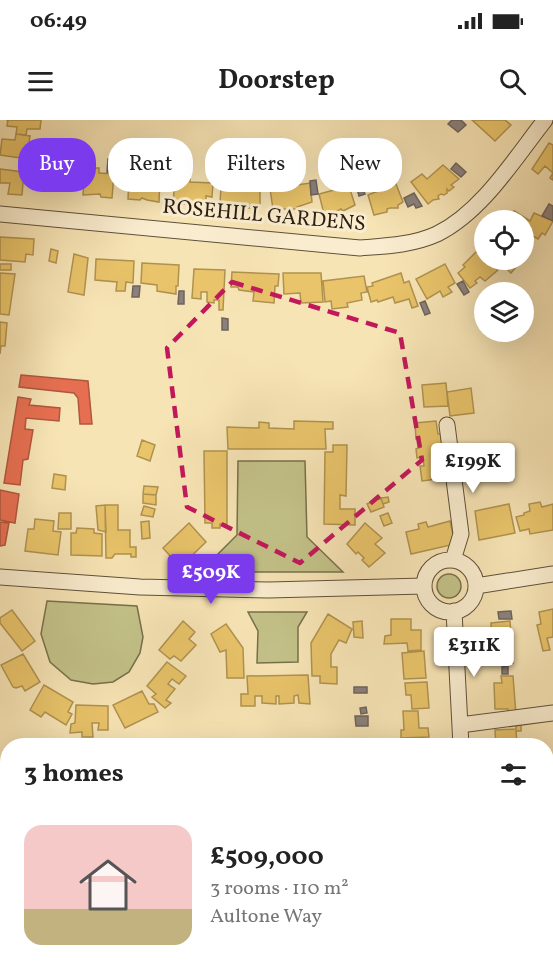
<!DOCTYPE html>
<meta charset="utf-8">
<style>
:root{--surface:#fff;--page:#f6f6f6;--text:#222;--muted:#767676;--accent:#7c3aed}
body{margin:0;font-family:Vollkorn,serif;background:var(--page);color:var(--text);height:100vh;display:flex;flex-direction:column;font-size:22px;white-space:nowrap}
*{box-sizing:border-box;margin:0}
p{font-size:20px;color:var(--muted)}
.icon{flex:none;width:33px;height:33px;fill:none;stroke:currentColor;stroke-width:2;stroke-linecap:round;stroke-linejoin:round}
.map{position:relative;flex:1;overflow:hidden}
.side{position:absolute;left:0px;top:618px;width:554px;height:234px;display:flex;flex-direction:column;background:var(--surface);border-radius:24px 24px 0 0;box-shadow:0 6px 24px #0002}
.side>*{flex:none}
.banner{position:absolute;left:18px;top:18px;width:518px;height:54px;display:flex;gap:12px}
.tools{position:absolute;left:474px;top:90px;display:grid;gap:12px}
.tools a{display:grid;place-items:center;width:60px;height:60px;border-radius:50%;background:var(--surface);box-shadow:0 6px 24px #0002;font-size:30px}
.price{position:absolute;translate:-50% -51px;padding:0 14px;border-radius:6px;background:#fff;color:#222;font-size:20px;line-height:39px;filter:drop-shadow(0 2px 3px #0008)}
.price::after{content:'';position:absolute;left:50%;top:36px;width:18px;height:14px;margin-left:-9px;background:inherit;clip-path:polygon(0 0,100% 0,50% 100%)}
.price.selected{background:var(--accent);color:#fff}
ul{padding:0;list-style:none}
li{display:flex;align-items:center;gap:18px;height:150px;padding:0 24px}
li span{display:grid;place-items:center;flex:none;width:168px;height:120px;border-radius:18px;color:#555}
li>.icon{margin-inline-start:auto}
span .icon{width:72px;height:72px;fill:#fffc;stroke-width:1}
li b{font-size:26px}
h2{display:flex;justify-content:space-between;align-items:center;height:72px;padding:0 24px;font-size:26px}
.tag{padding:0 21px;border-radius:24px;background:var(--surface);box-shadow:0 6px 24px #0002;font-size:21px;line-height:54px}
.tag.selected{background:var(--accent);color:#fff}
.status{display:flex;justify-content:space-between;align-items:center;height:42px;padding:0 30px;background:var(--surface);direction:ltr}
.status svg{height:16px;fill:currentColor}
header{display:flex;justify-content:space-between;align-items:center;height:78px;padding:0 24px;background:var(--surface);font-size:27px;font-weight:700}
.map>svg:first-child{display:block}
</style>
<div class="status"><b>06:49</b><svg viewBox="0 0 49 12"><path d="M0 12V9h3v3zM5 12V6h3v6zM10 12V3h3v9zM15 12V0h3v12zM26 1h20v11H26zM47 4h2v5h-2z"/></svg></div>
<header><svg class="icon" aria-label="menu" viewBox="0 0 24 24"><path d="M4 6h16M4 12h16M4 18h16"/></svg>Doorstep<svg class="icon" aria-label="search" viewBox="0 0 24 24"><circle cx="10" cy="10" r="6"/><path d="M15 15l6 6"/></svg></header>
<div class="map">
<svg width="553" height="852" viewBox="0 0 553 852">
<rect width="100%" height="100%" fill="#f7e4b5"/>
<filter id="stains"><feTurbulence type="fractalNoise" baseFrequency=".00333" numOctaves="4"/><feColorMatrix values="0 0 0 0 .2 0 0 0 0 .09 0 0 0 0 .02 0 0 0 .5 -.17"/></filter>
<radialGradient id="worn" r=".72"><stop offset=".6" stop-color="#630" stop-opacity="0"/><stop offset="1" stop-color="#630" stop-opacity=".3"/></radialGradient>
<path fill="#c3c289" stroke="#77704c" stroke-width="1.5" d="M238,341H305L307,417L343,452H200L237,415Z
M437 466a12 12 0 1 1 24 0a12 12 0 1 1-24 0Z
M47,481L137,486L143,517L140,533L129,552L113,562L93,564L71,560L50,542L41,514Z
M248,492H307L298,507V542L257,543L258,511Z"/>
<path fill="#e9c46a" stroke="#b0924f" stroke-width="1.5" d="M6,0H41L40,9H27L26,15L16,14L17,7L7,6L8,0Z
M472,0H505L511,5L495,21Z
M16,14L30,16L29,23H35L34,38H27V39L0,35L2,19L15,20Z
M549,23L553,25V60L550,58L553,53L545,46L538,54L532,49Z
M443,45L459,59L451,65L454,67L449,71L447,69V73L444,75L441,74L438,76L439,79L433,80L428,84L411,62L422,54L427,59Z
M85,48H99V53L114,54L112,78L101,77L100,74L83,75Z
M0,49L24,52L22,75L8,74L10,63H0Z
M146,50H154L153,57L160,58L159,82L147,80L142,78L140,80L128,79L129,55L146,57Z
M185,52H189L190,55V62L213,63L212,77L206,76V83H201L200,86L192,84L191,82L186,84L173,83L175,60L181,61L182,54Z
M62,53L69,54L68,66H61Z
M310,63L312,82L297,87V89H273L270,69Z
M396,64L403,82L398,85V88H390L387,89V92L374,95L368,75Z
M221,65H260V84H253V88H247V86L244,88H240L238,86L229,88L227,86L220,85Z
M349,66L355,85L343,91L341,89L337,91L336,93L324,94L319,74Z
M514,91L530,101L534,93L553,101L545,115L542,113L538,119L526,112L524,116V100H508Z
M0,117L34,119L33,135L26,134L25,142L0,140Z
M524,119L527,122L524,126L528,128L524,136Z
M484,124V140H497L492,144L498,150L485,161L480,157L475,161L477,163L470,168L458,153L465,147L463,145Z
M51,129L58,131L56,143L49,141Z
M74,134L88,138L84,175L68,172Z
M96,139L134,141L133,163L126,162L125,171H116L117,162L95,160Z
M497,140H508L516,147L511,153Z
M142,143L179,145L178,166H176V174L157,171V165L141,163Z
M0,144H11V150H0Z
M445,144L455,163L448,167L452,172L443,177L440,171L427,179L416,159Z
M194,149L225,150L223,190H219V180H214V183L207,182V172H201V179L192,178Z
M232,152L279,154L278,166H275L274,183L253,181L254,172L239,170L238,167H231Z
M0,153L15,154L9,195L0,194Z
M283,153H321L323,182L301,183L300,173L284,174Z
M401,153L404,163L409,161L418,186L412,188L409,179L395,183L393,177L378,182L377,180L371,182L367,167L373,166L372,163Z
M364,156L367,172L361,173L362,180L347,183L348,187L332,189L331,181L325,182L323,161Z
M0,202L7,203L5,226H1L0,234Z
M446,263L448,286L424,287L422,265Z
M471,268L474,293L450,296L447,272Z
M294,301L333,302V309H325L326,329H228L227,307L259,308V302L269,303V308L294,309Z
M436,301L438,314H441L446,346H442L445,358L422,361L420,346H424L423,337L417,338L416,329L421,327L420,318L416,319L415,303Z
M142,320L155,325L150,341L137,336Z
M333,325H347L346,376L340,375V389H355V405L324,404L325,332H333Z
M204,331H227V404H220V408H212V403H205Z
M54,354L66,356L65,370L52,368Z
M144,366L158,367L156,375L143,374Z
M143,374L156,375V385L143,383Z
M388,377L389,382L383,384L381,378Z
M381,378L384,387L371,392L367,384Z
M540,382L542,387L553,384V410L530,414L529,409L520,411L516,397L524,395V393L530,391L529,384Z
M509,384L515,413L479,420L475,391Z
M105,385H118V410H130V427H136V437H131V434H115L112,438H106Z
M105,385L106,412L98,410L96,386Z
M144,386L155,389L153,397L141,395Z
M59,393H71V409H58Z
M388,393L392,403L384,406L380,396Z
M35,399L54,401L53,411L61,412L58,435L25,431L28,409H34Z
M149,401L150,418L142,419L141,402Z
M450,401L455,424L411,434L406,412L419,409L418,404L426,402L428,407Z
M189,403L206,422L180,447L163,428Z
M365,403L382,418L375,424L385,433L369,447L362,440L364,438L358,432L356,434L347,424Z
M77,408L94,409V413L102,414V436L71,435V413H76Z
M553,489V517L547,518L550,530L543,531L537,505L541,504L539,492Z
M12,490L35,521L22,531L0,503V498Z
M328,494L352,509L346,523L339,520L331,534V547H337V564L320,563V556H312L311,523Z
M391,499H411V510H421V530L408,531L407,523L384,524L385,516L391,515Z
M183,501L195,512L189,519L196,525L181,541L174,536L170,539L159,530Z
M362,501L363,518L354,517L353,502Z
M510,501L513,543L504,544V535L492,536L491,503Z
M226,504L243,528L244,558H227L226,530L220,532L211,514Z
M424,531L426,558L404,559L402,533Z
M23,534L40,562L25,571L22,566L16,568L13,567L1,545Z
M167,542L186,556L179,564L172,559L168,564L175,569L166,580L171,583L165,588L152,577L156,574L147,566Z
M308,555L310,584L299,583L298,575L294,576V583L279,584V576H276V584L262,583V576H255V586H241V574H248L247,556Z
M501,556H513L516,595L508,596V589H495L494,563H502Z
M427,562L429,588L412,589L411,575H406L405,563Z
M44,565L73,582L68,592L72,594L66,605L45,592L41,597L30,590Z
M142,571L149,584H154L158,592L125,608L113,585Z
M76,585L108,586V610H98L99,603H92L93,617H82V612L70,613L71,604L75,603Z
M403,591H418L419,608H428L429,617L401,618V610H404Z
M516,602H521V611H516L517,624H521V626H496L495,610L516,609Z
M5,700L8,729L0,730V701Z
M8,786V817H6L0,787Z
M11,844H36L34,848H36V852H11Z
M91,844H121L123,852H91Z
M256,844L254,852L241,851V846L227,845Z
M313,844H338L339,852H310L312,851Z
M511,844H535L534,846L539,852H510Z
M433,846L435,852H417Z"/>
<path fill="#e76f51" stroke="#af573e" stroke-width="1.5" d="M21,255L88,261L92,304H80L78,278L74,273L19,267Z
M18,277L31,279L29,285L60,288L59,301L26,298L25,309L33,310L28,339L23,340L20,365L4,363Z
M0,370L19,374L15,403L0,400Z
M0,402L9,403L5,425L0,426Z"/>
<path fill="#8a817c" stroke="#6e635c" stroke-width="1.5" d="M452,0H461L466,5L458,12L448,4Z
M117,26H125L124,38H116Z
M80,27H88V38H80Z
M163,31H170L169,41H163Z
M124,35H130V43H124Z
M108,39L124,40V54L107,52Z
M456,43L466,52L461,57L451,49Z
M163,44L176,45L175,58L161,56Z
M208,44L215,45L214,55L207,54Z
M254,44H262V57H254Z
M350,46L354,61L349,62L344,48Z
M262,57H268V67H262Z
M316,60L318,74L311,75L310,61Z
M361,63L365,74L359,76L356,65Z
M414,73L422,86L416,88L414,84L408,87L404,78Z
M549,84L553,86V101L542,96Z
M463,161L469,172L464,175L457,164Z
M133,166H140L139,177H132Z
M179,171H184V184H178Z
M425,181L430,193L425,195L420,183Z
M222,198L228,199V210H222Z
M511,491L512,499H499L498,492Z
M508,546V554H502V547Z
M354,567H367V573H354Z
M366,587L367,593L361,594L360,588Z
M355,596H368V606H356Z
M429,619V626H411L410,621Z
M546,772H551V779H546Z
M8,826V840L0,842V828Z"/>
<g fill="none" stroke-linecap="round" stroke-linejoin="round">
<defs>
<path id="street" d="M0,94L360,128C385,126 413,125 437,114C482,92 515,38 545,0
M447,305L461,414L453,440
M424 466a26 26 0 1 1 52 0a26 26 0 1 1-52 0Z
M0,457L140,467L269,470L424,466
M476,466L553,454
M454,491L461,626
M460,605L553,593
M0,759L8,757
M62,844L63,852
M475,844L476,852
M280,852L281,844"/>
</defs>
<use href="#street" stroke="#5e5039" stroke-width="17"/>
<use href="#street" stroke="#faedcf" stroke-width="15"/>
</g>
<path fill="none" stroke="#c2185b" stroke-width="4.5" stroke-dasharray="12 8" stroke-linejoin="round" d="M232,162L400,213L422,340L300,443L187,387L167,228Z"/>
<g text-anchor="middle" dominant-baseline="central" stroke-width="6" stroke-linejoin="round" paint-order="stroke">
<g font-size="21" fill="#2b1e10" stroke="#faedcf">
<text transform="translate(264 96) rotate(5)">ROSEHILL GARDENS</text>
</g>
</g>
<rect width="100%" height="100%" filter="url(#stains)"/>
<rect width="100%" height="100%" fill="url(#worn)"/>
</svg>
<div class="tools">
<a><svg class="icon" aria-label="locate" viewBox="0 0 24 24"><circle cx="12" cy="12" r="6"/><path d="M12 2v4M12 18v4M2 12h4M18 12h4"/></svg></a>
<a><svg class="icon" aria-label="layers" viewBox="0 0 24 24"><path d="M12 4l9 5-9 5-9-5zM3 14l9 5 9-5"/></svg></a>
</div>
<b class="price" style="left:473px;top:374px">£199K</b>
<b class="price selected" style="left:211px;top:485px">£509K</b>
<b class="price" style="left:474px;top:558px">£311K</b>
<div class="banner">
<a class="tag selected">Buy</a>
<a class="tag">Rent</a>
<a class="tag">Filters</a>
<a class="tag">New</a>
</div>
<section class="side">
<h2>3 homes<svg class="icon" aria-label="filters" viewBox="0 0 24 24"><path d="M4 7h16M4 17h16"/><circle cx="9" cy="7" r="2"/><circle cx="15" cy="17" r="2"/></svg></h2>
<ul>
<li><span style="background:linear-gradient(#f6c9c9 70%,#c2b280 0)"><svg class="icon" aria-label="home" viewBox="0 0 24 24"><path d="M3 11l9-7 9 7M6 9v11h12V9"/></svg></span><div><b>£509,000</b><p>3 rooms · 110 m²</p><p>Aultone Way</p></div></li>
</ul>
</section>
</div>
